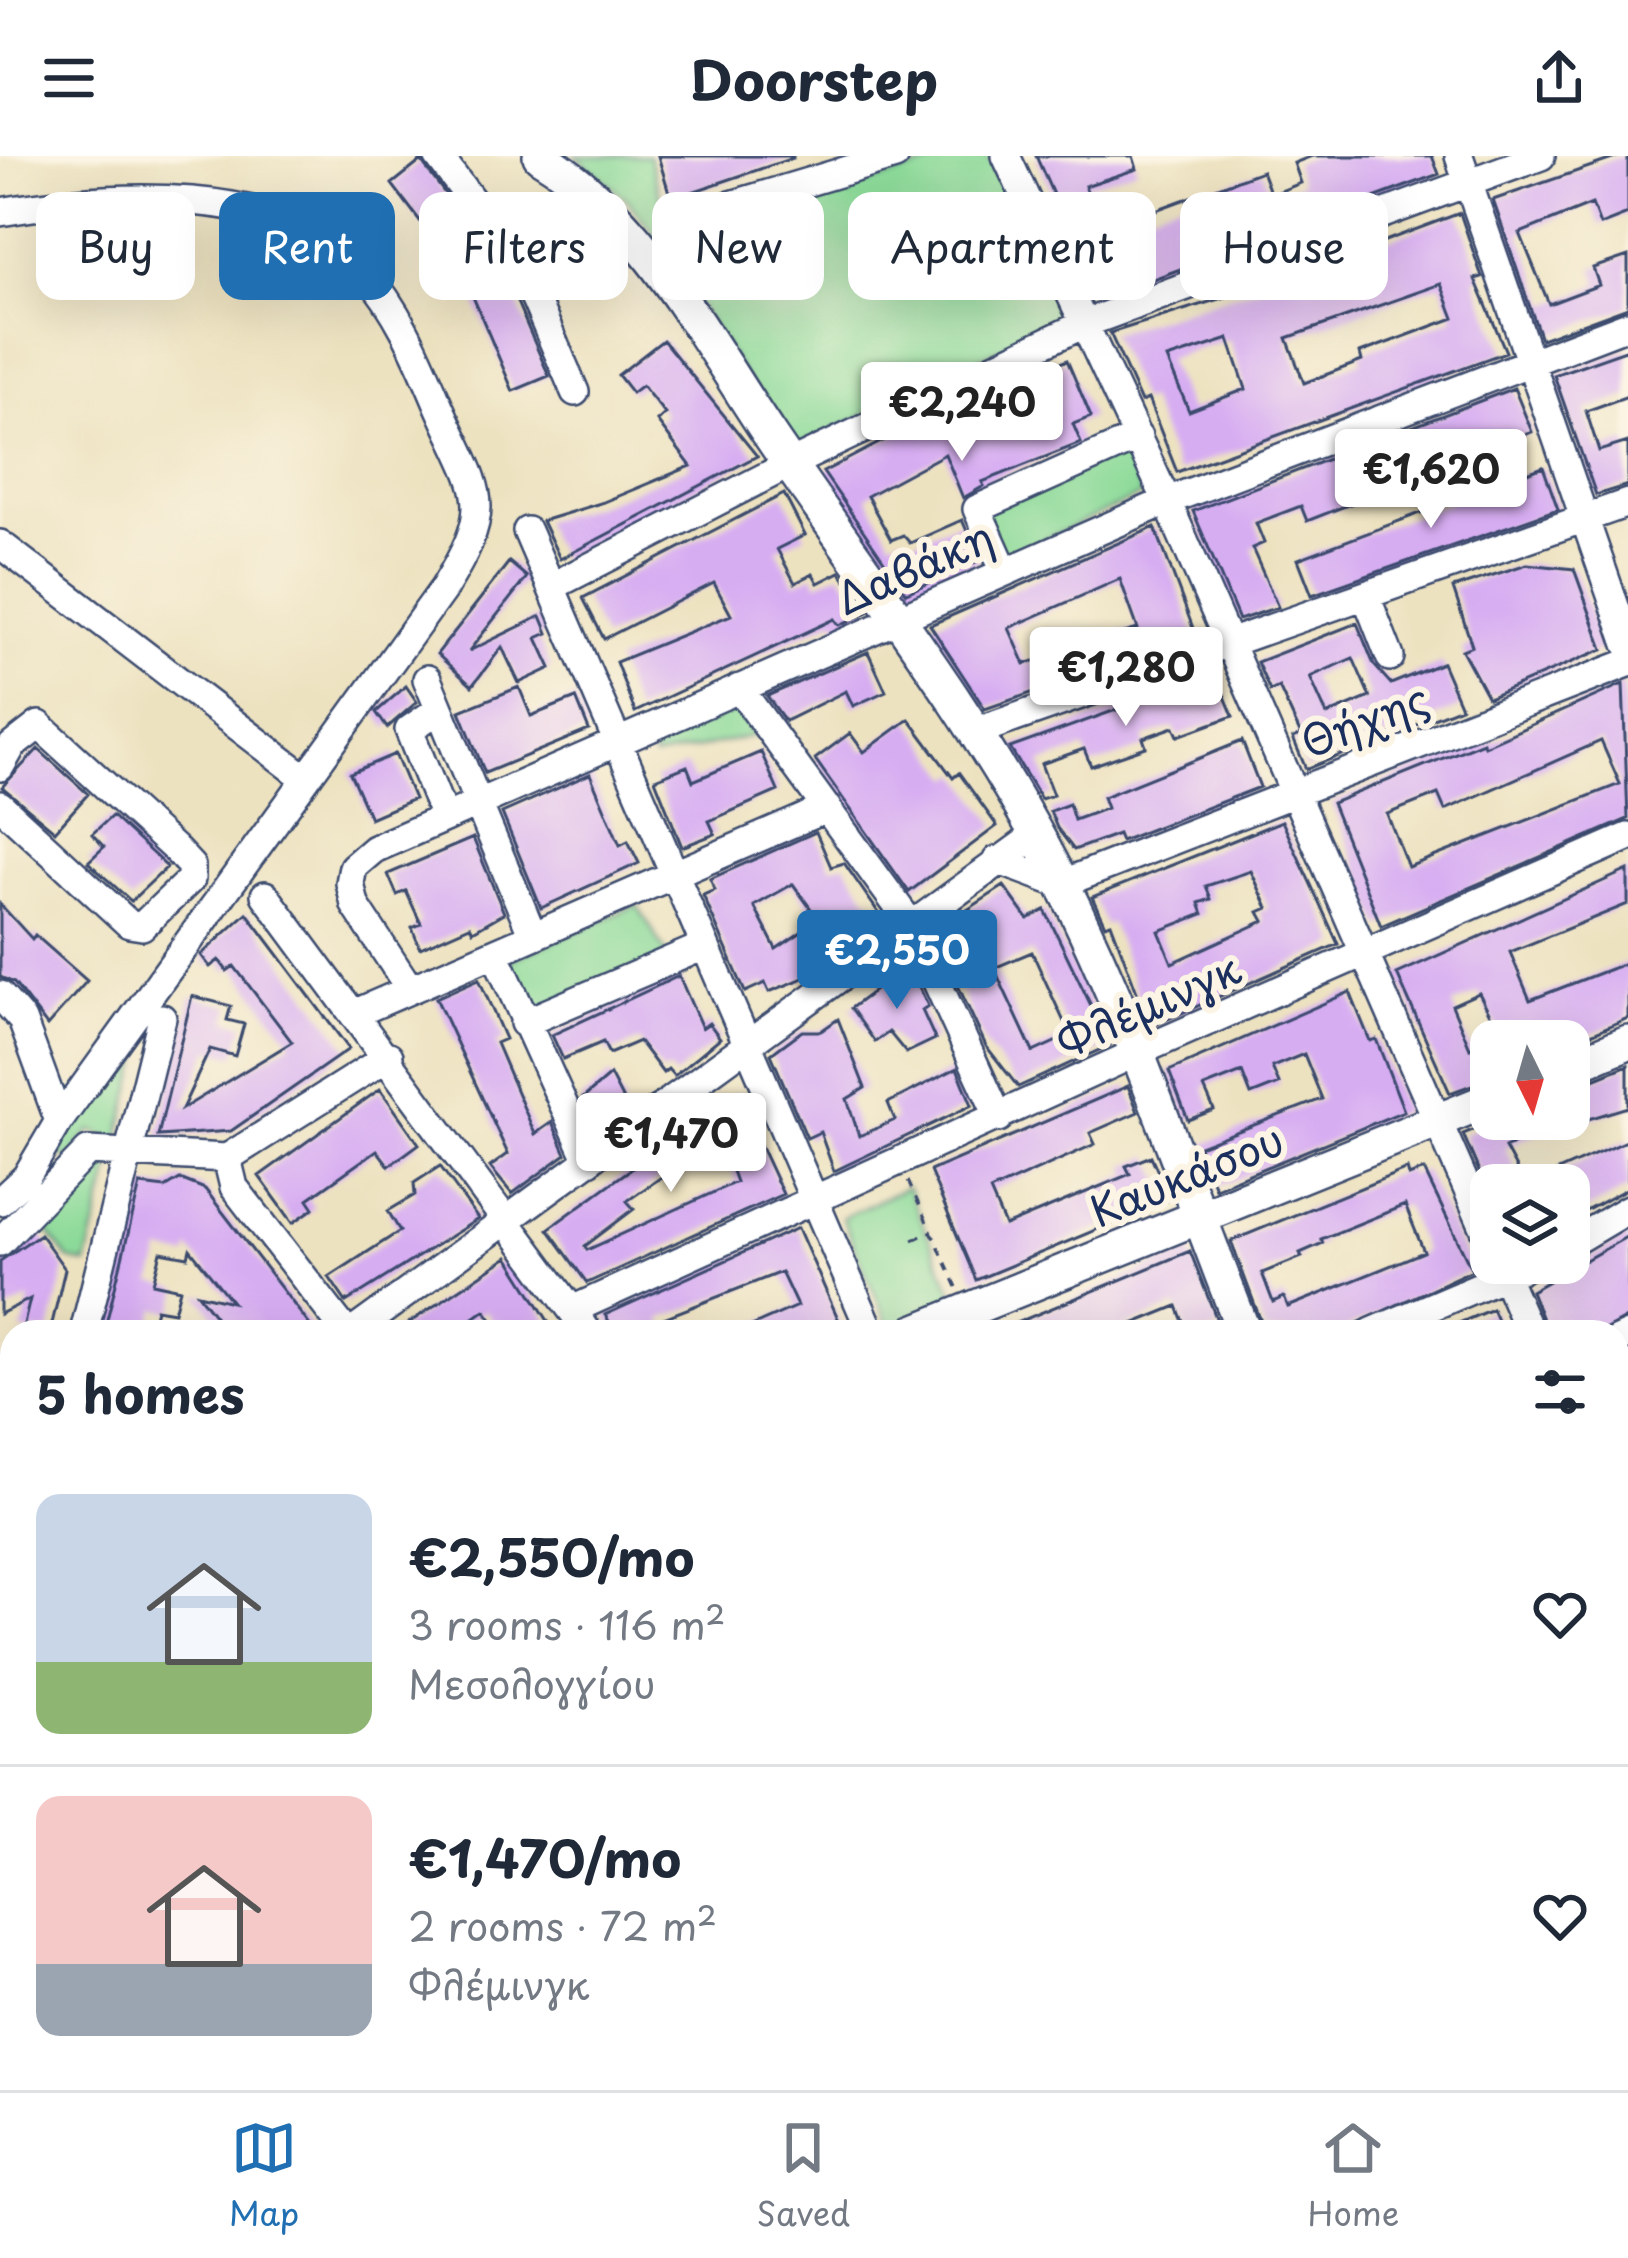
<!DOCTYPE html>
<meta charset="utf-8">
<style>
:root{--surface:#fff;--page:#f6f6f7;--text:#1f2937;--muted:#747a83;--line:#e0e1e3;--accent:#1f6fb2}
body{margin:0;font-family:"Playpen Sans",sans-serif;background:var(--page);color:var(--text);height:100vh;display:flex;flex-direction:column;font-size:45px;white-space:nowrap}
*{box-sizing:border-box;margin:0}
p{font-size:39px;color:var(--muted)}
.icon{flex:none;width:66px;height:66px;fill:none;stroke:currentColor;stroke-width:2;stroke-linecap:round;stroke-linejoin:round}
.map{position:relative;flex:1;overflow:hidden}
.drawer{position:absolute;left:0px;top:1164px;width:1629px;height:771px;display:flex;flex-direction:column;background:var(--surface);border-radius:36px 36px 0 0;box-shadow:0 12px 48px #0002}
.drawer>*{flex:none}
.hud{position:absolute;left:36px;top:36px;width:1557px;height:108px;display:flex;gap:24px}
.needle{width:78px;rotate:175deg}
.buttons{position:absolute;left:1470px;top:864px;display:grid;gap:24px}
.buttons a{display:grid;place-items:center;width:120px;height:120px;border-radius:24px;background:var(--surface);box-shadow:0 12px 48px #0002;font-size:60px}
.price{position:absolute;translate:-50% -102px;padding:0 27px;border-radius:12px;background:#fff;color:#222;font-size:39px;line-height:78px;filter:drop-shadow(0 3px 6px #0008)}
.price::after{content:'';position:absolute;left:50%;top:72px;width:36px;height:27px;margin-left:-18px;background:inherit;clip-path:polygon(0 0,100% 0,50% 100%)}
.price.active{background:var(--accent);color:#fff}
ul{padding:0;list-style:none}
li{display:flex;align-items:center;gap:36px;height:300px;padding:0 36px}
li+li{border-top:3px solid var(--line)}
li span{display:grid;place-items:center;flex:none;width:336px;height:240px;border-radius:24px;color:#555}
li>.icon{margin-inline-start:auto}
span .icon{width:144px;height:144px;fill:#fffc;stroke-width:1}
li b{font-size:51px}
h2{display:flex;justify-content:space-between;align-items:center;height:144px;padding:0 36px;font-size:51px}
.chip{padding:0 42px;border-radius:24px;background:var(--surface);box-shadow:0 12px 48px #0002;font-size:42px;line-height:108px}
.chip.active{background:var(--accent);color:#fff}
header{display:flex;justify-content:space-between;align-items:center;height:156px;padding:0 36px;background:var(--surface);font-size:54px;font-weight:700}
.dock{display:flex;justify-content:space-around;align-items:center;height:168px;border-top:3px solid var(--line);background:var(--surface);font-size:33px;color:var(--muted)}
.dock a{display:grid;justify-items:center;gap:6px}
.dock .active{color:var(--accent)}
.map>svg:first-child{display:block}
</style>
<header><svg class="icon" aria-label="menu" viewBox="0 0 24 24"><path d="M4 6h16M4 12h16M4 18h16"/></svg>Doorstep<svg class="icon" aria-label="share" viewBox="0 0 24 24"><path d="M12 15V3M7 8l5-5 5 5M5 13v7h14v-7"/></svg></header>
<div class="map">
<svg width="1628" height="1934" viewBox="0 0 1628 1934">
<rect width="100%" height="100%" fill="#fcf5e5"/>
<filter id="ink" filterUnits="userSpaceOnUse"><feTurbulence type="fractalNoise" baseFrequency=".00833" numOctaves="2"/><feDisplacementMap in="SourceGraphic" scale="24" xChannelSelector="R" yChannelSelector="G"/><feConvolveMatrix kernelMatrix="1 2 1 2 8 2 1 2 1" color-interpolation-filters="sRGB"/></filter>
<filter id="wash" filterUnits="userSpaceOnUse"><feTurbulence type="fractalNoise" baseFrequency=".004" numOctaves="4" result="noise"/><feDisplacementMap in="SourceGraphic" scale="48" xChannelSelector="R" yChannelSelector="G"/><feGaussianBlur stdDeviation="2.7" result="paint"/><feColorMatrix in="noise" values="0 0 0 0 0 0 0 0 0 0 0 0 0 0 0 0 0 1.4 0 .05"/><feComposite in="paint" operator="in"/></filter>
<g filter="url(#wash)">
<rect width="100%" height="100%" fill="#ede2c0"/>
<path fill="#8cda99" stroke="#54847c" stroke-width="3" d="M576,0H649L671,78L665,91L626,43Z
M959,0H988L1063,162L792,294L687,131L723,70Z
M1120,289L1142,339L1000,403L977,353Z
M730,556L740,557L756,579L654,602L650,593Z
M637,749L668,800L530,859L508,805Z
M141,871L146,880L118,986L91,974L68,1004L54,992Z
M113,1003L86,1108L68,1103L37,1061L75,1013Z
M907,1031L957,1146L890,1173L842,1062Z
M0,1287L12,1292V1353L0,1385Z
M1628,1287V1358L1617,1333V1292Z"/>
<g id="blocks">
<path fill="#d7adf2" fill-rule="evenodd" d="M658,0H793V2L671,43Z
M1036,0H1133L1137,13L1085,30L1101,68L1110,65L1112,70L1262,15L1271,39L1301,27L1294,7L1312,0H1432L1439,18L1104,141L1074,67L1067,70Z
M1621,0H1628V58L1600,69L1592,48L1520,77L1549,148L1599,129L1593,112L1628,100V151L1541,183L1493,44Z
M421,5L486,93L458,115L392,28Z
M1460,57L1482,121L1475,123L1506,196L1177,316L1148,243L1141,246L1110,177L1283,123ZM1441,128L1454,162L1360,197L1362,205L1304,227L1287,182ZM1229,183L1246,233L1189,255L1167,203Z
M506,121L549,220L513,235L471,136Z
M663,184L757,300L560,403L542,365L604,346L691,310L657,265L665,258L642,229L632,237L618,219Z
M1628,193V240L1586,255L1599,295L1628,286V329L1596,339L1554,219Z
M1067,204L1091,261L1073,268L1081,287L982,326L984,330L963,342L945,298L867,340L891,384L903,379L910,387L962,364L980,404L906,437L823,316L906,273Z
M1514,232L1532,276L1307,365L1301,350L1256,367L1264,387L1252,392L1278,451L1239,464L1193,355Z
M1543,311L1558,353L1312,439L1298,403Z
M784,338L805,379L777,393L795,427L813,418L818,427L840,416L868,456L839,469L835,463L635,556L616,506L731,459L714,427L604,483L583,442Z
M1155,371L1196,480L985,553L930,469ZM1120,423L1138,473L1090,487L1088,478L1054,488L1057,498L1025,508L1009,472Z
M509,406L527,421L469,495L541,460L548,477L537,482L551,512L519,527L502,491L472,530L437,498Z
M1527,408L1574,413L1603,493L1488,542L1462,494L1472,490L1453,432Z
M1357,467L1374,509L1391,528L1442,507L1461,551L1306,613L1293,582L1301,579L1279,531L1270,535L1257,506ZM1353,502L1370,541L1327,559L1310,521Z
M868,496L886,535L853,550L846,535L785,565L767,540Z
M1216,518L1233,560L1178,580L1174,571L1143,582L1146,591L1091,610L1084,593L1041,608L1053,639L1041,643L1010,592Z
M1623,528L1628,663L1381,770L1332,647L1483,586L1484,590ZM1601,585L1620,628L1408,711L1387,658L1438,638L1445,654Z
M406,530L417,546L387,572L376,556Z
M519,531L531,560L576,542L589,574L485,617L460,555Z
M909,563L953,622L959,617L997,670L909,736L815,603L850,577L864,596Z
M1242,585L1260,631L1121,685L1118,678L1074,694L1057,672L1050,655L1069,648L1074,664L1107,652L1103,641Z
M38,593L88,638L55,675L2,631Z
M761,596L778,635L709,665L715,678L682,691L655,623L687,610L693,625Z
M395,598L414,643L370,662L350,617Z
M590,618L620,689L628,685L639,707L541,752L502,657Z
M112,660L167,711L131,745L88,706L104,691L92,678Z
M1282,665L1338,788L1150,871L1111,767L1105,769L1092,741ZM1251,715L1268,752L1259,756L1264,765L1172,807L1159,775L1203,758L1199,747L1211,743L1206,730Z
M816,676L831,711L844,707L885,766L814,818L769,836L765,827L745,836L703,739L715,734L710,723ZM793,728L819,764L776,793L754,750Z
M473,682L504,757L473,775L470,770L420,792L412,772L421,768L406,735L397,739L388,718Z
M1628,714V748L1510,796L1530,844L1628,806V862L1575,885H1504L1479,837L1452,849L1470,892L1491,883V922L1450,937L1397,818Z
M1004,730L1028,763L1045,754L1110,889L1018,931L986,890L954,821L966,816L944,769ZM1032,796L1070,879L1033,896L994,812Z
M0,748L32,783L35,779L87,825L47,870L14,827L0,821Z
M247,757L349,893L231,975L158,980L192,840L231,850L227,864L244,868L235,900L210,893L182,953L292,886L234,810L227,815L219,804L210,811L201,799Z
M909,809L928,850L922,854L935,883L906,897L889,876L875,886L851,852Z
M679,820L702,872L709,867L720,882L674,920L668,913L663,917L639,885L609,898L603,886L563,903L552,879Z
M479,823L505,883L496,887L535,978L552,966L566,998L512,1038L490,1011L508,998L436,842Z
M1350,836L1370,885L1376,883L1404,955L1215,1032L1199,990L1322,943L1304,898L1272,911L1279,928L1251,939L1242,916L1204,931L1214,954L1188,964L1169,915Z
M838,863L865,932L847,943L859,980L895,964L888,947L957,912L972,949L834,1015L820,976L807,982L771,898L802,875H821Z
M1628,909V951L1569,969V933Z
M610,919L625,948L594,972L581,944Z
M1128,930L1138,956L1090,977L1095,988L990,1035L1005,1070L1130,1018L1126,1010L1151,1000L1170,1043L976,1124L930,1015Z
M380,933L419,988L389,1010L377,994L308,1043L314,1052L293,1067L259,1020Z
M736,937L783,1038L587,1127L548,1073ZM721,985L736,1026L587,1094L585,1090L634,1053L627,1045L666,1018L671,1024Z
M1499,963H1567L1505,992L1525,1029H1485L1463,978Z
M1628,984V1032L1569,1064V1029H1563L1556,1016Z
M440,1010L478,1063L346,1146L329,1121L400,1075L388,1055L415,1039L414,1027Z
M1407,1013L1409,1020L1424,1014L1472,1114L1338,1176H1265L1231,1085ZM1405,1049L1424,1096L1288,1151L1284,1141L1273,1146L1262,1117L1302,1101L1300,1097L1323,1087L1321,1083Z
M180,1023L205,1033L315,1176H227L198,1138L232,1146L190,1093L188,1101L161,1096L153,1127L180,1133L174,1156L156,1153L150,1176H104L140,1029L165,1032Z
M798,1072L844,1176H738L797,1150L781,1116L661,1163L667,1176H616L605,1159Z
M40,1078L65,1113L50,1176H22L30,1143L0,1158V1105Z
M1628,1080V1161L1601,1176H1547L1531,1135Z
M1190,1095L1220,1172L1212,1176H1187L1177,1150L1113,1176H994Z
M508,1101L555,1176H501L485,1154L454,1176H395Z
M1492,1153L1502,1176H1438Z"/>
</g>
</g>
<g filter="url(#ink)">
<use href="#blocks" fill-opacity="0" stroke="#3a4a6d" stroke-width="3"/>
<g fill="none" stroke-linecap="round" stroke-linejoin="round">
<defs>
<path id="minor" d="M438,0L520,108L575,236
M1006,0L1167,345L1491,1087
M1459,0L1628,488
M0,56C106,38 285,25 364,115C399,154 419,203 439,250C478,338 498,344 444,432L59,965
M668,128L711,55L895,0
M527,375L871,1176
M0,388L304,621
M1005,416L977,353L1138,281
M551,431L790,308L1086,167L1541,0
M1366,440L1390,501
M427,523L533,780
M739,532L910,767L999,962
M439,553L409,574L444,661
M975,576L1628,347
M0,611L12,590L39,569L176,694L191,710V723L142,770L129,768L0,649
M997,704L1061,728L1628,507
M265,739L588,1176
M495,797L589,1005
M410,833L355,749L350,727L353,711L374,693L1167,345L1628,169
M0,839L22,864L59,965L26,1021L0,1045
M356,857L827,652
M524,867L704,790
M227,1002L234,1031L346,1176
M0,1086L88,995L227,1002L389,900
M1569,1088L1628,1053
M1500,1108L1529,1176
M572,1154L1136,897L1628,681
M84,1176L162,862
M353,1176L1037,678
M1372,1176L1534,1107
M1617,1184L1628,1179
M0,1273L12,1278
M1617,1279L1628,1274
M1617,1379L1628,1400
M0,1501L12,1454
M1617,1730L1628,1727
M0,1804L12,1821
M0,1912L12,1903
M81,1923L88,1934
M631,1923L639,1934
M1055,1923L1068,1934
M293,1934V1923
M352,1934L359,1923
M700,1934L715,1923"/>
<path id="major" d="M540,0C643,62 703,180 769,278C862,416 968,549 1046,696C1127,848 1180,1016 1244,1176
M1569,911L1628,886
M914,1176L1491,943
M1617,1437L1628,1428
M0,1440L12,1445
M0,1690L12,1682
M1334,1923L1347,1934
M1002,1934L1015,1923"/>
</defs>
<use href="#minor" stroke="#3a4a6d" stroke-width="32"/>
<use href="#major" stroke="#3a4a6d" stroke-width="38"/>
<path stroke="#3a4a6d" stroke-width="3" stroke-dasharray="9 9" stroke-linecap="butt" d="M908,1025L957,1131
M913,1084L930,1076"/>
<use href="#minor" stroke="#fff" stroke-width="27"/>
<use href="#major" stroke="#fff" stroke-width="33"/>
</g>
</g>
<g text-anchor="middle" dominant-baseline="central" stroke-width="12" stroke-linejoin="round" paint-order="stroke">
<g font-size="42" fill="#1b2f5e" stroke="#fcf5e5">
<text transform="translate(914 410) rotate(-24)">Δαβάκη</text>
<text transform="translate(1364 563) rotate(-21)">Θήχης</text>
<text transform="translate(1148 848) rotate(-24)">Φλέμινγκ</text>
<text transform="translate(1186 1018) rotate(-22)">Καυκάσου</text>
</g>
</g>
</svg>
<div class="buttons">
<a><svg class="needle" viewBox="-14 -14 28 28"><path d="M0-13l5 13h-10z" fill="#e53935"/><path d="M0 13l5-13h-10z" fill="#747a83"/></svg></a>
<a><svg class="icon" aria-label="layers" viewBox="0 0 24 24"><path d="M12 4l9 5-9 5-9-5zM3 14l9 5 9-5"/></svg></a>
</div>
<b class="price" style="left:962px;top:308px">€2,240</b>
<b class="price" style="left:1431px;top:375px">€1,620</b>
<b class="price" style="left:1126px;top:573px">€1,280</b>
<b class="price active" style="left:897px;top:856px">€2,550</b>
<b class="price" style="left:671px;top:1039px">€1,470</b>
<div class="hud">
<a class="chip">Buy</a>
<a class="chip active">Rent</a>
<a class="chip">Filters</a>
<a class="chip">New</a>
<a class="chip">Apartment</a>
<a class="chip">House</a>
</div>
<section class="drawer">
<h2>5 homes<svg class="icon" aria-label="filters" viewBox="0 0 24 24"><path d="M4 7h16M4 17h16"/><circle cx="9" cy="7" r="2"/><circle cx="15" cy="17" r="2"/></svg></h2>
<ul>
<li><span style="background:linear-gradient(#c9d6e8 70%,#8fb573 0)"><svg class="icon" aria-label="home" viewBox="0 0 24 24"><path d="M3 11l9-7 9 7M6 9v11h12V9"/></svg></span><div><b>€2,550/mo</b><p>3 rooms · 116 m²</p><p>Μεσολογγίου</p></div><svg class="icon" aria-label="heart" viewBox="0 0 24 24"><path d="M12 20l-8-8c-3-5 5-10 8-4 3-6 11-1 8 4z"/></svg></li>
<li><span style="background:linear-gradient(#f6c9c9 70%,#9aa5b1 0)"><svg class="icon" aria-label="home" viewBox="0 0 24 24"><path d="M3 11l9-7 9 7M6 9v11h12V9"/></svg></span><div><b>€1,470/mo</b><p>2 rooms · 72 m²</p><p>Φλέμινγκ</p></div><svg class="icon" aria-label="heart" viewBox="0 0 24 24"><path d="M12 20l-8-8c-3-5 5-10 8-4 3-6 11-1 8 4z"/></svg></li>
</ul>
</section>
</div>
<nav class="dock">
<a class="active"><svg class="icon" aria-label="map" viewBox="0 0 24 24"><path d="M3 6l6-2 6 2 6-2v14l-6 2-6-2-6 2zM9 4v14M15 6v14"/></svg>Map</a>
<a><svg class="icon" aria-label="saved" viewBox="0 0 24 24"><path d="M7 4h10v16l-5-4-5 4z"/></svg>Saved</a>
<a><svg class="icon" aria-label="home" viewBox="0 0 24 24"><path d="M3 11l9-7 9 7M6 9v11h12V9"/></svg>Home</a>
</nav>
